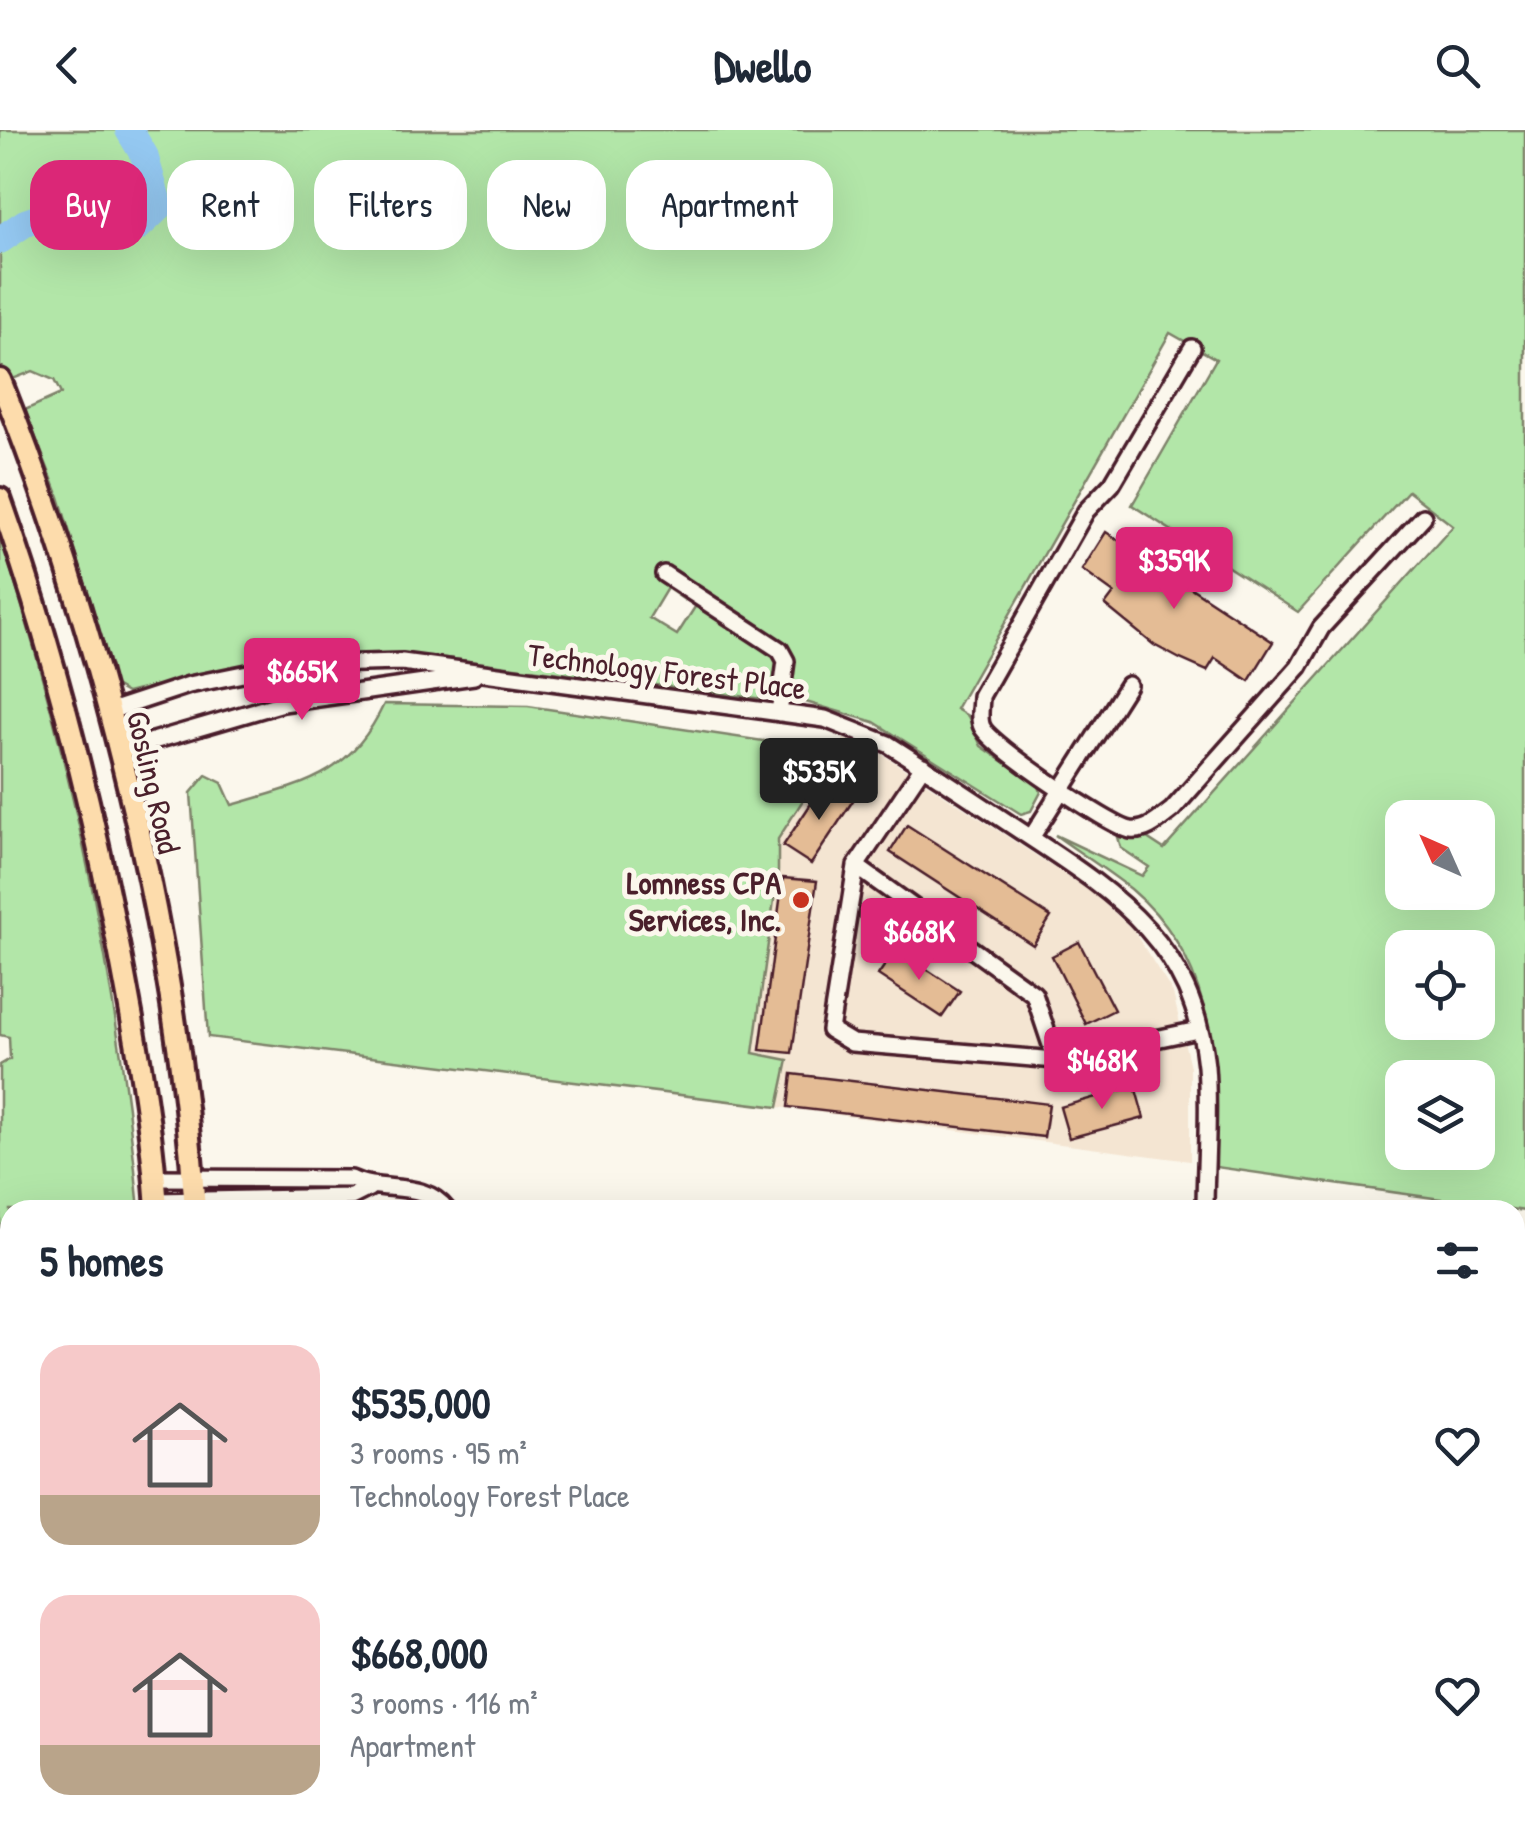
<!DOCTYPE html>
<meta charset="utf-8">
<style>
:root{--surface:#fff;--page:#f2f2f3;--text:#1f2937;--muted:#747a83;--accent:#db2777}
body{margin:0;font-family:"Patrick Hand",sans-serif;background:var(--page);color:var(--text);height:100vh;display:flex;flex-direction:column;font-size:38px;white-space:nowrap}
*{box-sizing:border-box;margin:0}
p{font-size:32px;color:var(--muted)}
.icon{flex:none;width:55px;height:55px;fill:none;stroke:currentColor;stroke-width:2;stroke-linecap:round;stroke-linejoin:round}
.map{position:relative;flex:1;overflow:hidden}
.panel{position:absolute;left:0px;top:1070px;width:1525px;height:640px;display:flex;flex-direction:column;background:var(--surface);border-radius:30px 30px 0 0;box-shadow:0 10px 40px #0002}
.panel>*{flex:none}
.guide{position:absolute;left:30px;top:30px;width:1000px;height:90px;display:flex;gap:20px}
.needle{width:65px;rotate:315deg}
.tools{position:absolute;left:1385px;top:670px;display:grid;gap:20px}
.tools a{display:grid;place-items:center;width:110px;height:110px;border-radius:20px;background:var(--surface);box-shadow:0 10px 40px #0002;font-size:50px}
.price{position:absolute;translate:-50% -85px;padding:0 22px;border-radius:10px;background:var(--accent);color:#fff;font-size:32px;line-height:65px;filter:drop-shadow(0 2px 5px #0008)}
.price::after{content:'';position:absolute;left:50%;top:60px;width:30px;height:22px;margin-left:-15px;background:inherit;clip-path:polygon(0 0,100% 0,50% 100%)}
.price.selected{background:#222;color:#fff}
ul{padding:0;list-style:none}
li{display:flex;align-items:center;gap:30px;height:250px;padding:0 40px}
li span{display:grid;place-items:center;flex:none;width:280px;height:200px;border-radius:30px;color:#555}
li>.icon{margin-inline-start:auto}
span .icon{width:120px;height:120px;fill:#fffc;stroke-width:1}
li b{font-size:42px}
h2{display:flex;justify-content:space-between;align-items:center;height:120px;padding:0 40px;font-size:42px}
.tag{padding:0 35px;border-radius:30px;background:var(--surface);box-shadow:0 10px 40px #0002;font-size:35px;line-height:90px}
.tag.selected{background:var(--accent);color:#fff}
header{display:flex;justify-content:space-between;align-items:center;height:130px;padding:0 40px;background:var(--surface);font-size:45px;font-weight:700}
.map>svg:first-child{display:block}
</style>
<header><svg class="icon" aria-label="back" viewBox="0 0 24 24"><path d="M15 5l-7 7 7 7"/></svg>Dwello<svg class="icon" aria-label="search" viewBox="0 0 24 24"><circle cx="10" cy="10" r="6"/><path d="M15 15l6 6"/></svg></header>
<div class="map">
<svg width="1525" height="1710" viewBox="0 0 1525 1710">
<rect width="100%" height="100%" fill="#fbf7ec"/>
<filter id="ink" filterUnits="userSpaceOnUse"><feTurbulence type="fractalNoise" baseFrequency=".01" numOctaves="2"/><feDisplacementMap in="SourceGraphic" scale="20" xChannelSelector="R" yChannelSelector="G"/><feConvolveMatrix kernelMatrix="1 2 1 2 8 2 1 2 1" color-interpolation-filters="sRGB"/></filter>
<g filter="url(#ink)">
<path fill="#f4e5d2" d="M844,609L874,619L1093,763L1133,800L1173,863L1190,937V1031L778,977L787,931L753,924L778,741V709Z
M1515,1678H1525V1710H1231V1700H1515Z
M488,1700H1171V1710H488Z"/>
<path fill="#b2e6a8" stroke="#7e826a" stroke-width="2.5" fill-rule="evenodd" d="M0,0H1525V1081L1216,1037C1214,933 1219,833 1131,759C1107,740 1080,723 1055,705L1142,746L1149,737L1121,718L1118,707L1147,708L1164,719L1453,396L1408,361L1298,482L1132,375L1216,229L1170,203L956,579L968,586L981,616L1039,656L1041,662L1031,681L1021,684L874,592L792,568L791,533L681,462L683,469L667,458L649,488L677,505L695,477L702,476L775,524L780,533L774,564L763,569L430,526L361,525L225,539L127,563L113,555L107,544L111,539L59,367L25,280L61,264L54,250L33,241L0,254ZM1402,688H1478V762H1402ZM1402,818H1478V892H1402ZM1402,948H1478V1022H1402Z
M0,405C71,626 118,849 139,1080H10V1700H145V1710L0,1709V935L10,929L9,907L0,905Z
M384,574L528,576L811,618L832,625L778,709V741L753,923L788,930L778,977L208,907L191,663L206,645L222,653L232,675C303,654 350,647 384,574Z
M227,1700H488V1710H228Z"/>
<path fill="#94c8f1" stroke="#7684a2" stroke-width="2.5" d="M551,1700H624L639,1710H550Z"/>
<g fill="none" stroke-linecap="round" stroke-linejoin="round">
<path stroke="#94c8f1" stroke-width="28" d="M0,110L25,93L69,78L106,96L138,97L159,77L144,25L129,0"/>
</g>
<path fill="#e4bc95" stroke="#4a1f2b" stroke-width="2.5" d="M1106,402L1273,512L1249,551L1215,528L1207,541L1180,529L1154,515L1105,475L1114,463L1082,440Z
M826,651L854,669L811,734L783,716Z
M907,695L1051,787L1033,815L890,722Z
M783,748L817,751L792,923L760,920Z
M1079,812L1114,880L1086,894L1052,826Z
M896,819L960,861L942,887L878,845Z
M792,944L1049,974L1044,1007L788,977Z
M1135,956L1144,988L1069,1008L1060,977Z"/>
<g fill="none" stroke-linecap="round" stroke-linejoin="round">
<defs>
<path id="minor" d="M1192,218L1112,354L1086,381L981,566C981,575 978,589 982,597C990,615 1111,697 1131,700C1147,702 1160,689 1172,680L1299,537L1321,498L1423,387
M664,444L780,520L786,531L779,583
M107,582L189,555L287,535L402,532L825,589L888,614C935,644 981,675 1028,706C1120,766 1194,817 1206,936C1210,983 1205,1033 1205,1080
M119,621L283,573L474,546
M923,636L856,736L830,900L852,913L1056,930L1198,900
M1031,708L1128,555
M856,736L1034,864L1056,930
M155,1048L351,1049C382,1064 424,1049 447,1080
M156,1071L351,1067L369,1058
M1515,1249H1525
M1515,1296H1525
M1515,1641H1525
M822,1700L834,1710
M1397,1700L1525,1705
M527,1710V1700
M770,1710L790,1700
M1013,1710V1700
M1204,1710V1700
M1325,1710L1392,1708"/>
<path id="major" d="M0,250C100,501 178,810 195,1080
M0,369C53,518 91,669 120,824C136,908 152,995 157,1080
M161,1700V1710
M200,1700V1710"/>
</defs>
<use href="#minor" stroke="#4a1f2b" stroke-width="22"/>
<use href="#major" stroke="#4a1f2b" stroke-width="28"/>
<use href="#minor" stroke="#fbf7ec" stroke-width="15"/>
<use href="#major" stroke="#fddcac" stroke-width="20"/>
</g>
</g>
<circle fill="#c8321e" stroke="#fbf7ec" stroke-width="4" cx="801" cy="770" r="10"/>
<g text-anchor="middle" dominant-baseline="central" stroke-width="10" stroke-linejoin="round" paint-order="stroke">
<g font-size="32" fill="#4a1f2b" stroke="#fbf7ec">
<text transform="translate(667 541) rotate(7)">Technology Forest Place</text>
<text transform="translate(154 652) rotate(77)">Gosling Road</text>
</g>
<g font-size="32" font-weight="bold" fill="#4a1f2b" stroke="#fbf7ec" text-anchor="end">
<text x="781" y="752">Lomness CPA<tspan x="781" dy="37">Services, Inc.</tspan></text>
</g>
</g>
</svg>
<div class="tools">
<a><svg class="needle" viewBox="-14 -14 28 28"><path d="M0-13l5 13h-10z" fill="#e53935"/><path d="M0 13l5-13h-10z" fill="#747a83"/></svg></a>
<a><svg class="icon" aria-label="locate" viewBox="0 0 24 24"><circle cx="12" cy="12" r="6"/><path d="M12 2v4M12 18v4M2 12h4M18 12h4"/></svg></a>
<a><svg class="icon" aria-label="layers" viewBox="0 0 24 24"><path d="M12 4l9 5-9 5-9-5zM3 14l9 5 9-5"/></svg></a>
</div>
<b class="price" style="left:1174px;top:482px">$359K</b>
<b class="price" style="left:302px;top:593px">$665K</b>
<b class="price selected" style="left:819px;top:693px">$535K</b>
<b class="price" style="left:919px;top:853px">$668K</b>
<b class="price" style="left:1102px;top:982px">$468K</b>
<div class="guide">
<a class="tag selected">Buy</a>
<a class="tag">Rent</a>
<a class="tag">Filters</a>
<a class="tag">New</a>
<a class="tag">Apartment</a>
</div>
<section class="panel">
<h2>5 homes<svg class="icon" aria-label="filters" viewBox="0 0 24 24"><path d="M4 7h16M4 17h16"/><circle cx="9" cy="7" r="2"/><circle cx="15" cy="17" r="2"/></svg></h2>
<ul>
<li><span style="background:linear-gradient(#f6c9c9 75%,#b9a48a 0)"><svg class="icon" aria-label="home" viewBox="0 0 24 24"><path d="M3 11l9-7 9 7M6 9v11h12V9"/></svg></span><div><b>$535,000</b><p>3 rooms · 95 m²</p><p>Technology Forest Place</p></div><svg class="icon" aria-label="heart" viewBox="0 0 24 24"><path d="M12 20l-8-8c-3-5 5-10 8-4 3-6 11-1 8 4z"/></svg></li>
<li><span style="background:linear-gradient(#f6c9c9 75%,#b9a48a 0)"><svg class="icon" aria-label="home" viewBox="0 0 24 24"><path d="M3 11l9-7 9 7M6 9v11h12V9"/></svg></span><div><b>$668,000</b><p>3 rooms · 116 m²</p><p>Apartment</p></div><svg class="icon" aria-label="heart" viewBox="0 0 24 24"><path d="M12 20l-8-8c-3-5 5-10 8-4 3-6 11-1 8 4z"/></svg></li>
</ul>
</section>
</div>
